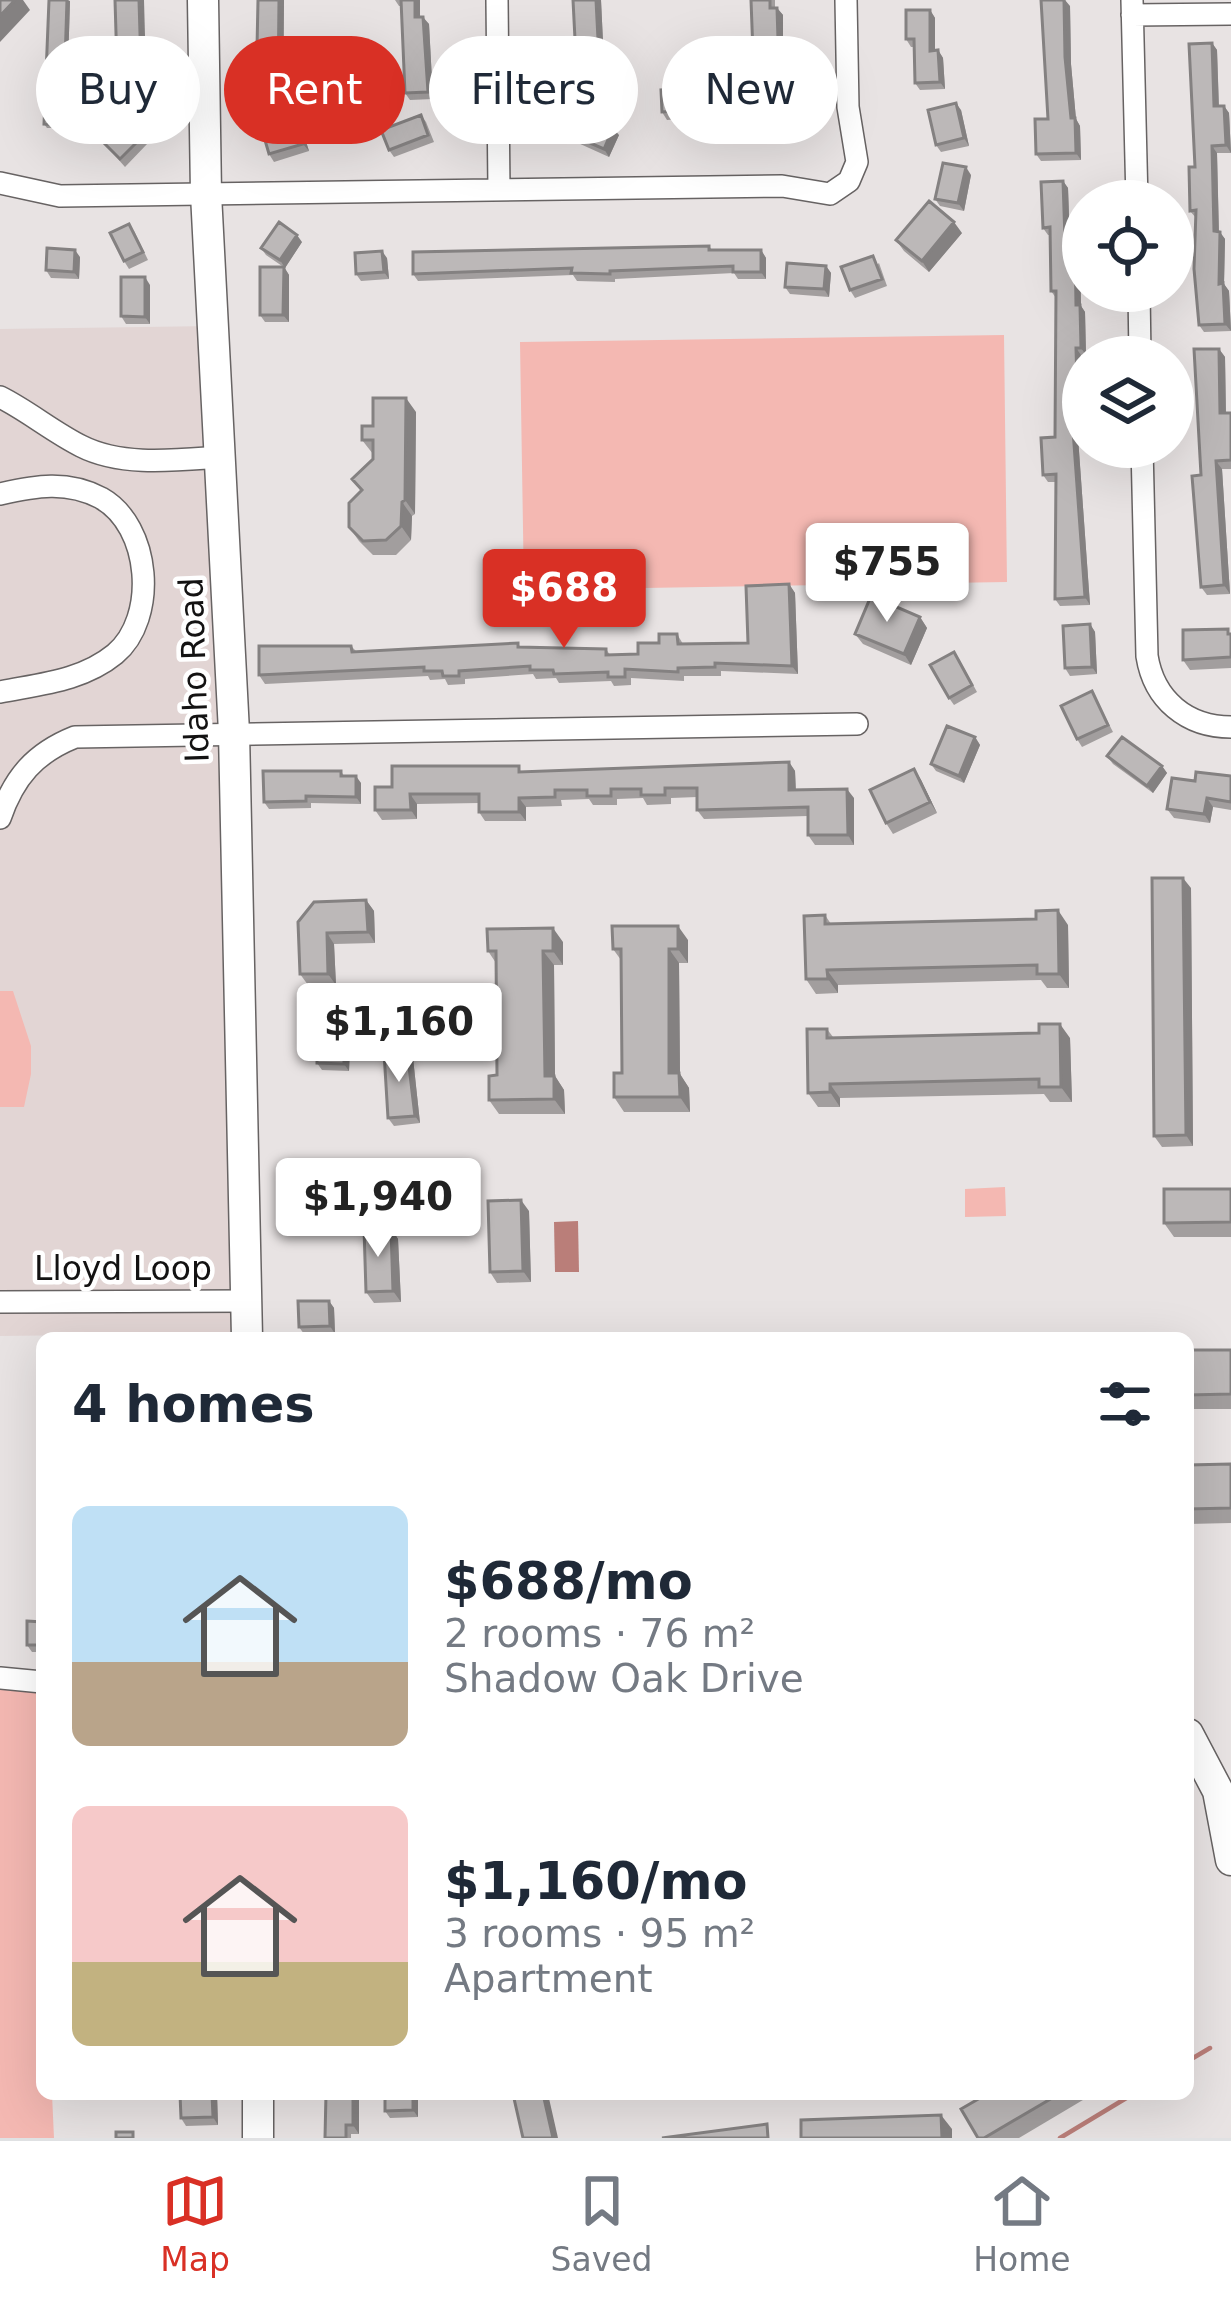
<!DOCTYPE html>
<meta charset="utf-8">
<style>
:root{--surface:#fff;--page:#f6f6f7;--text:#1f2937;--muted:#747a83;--line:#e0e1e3;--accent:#d93025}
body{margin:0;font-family:"DejaVu Sans",sans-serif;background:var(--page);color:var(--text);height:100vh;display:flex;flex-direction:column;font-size:45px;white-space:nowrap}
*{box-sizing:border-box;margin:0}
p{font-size:39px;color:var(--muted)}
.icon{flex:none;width:66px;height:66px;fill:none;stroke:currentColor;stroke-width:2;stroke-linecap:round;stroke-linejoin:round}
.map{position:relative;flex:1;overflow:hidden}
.details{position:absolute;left:36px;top:1332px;width:1158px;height:768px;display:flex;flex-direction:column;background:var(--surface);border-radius:18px;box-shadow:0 12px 48px #0002}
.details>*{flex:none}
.top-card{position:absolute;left:36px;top:36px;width:1161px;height:108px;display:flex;gap:24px}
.fabs{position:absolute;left:1062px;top:180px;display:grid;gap:24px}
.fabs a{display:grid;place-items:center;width:132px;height:132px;border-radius:50%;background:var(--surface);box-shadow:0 12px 48px #0002;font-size:60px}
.price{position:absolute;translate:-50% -102px;padding:0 27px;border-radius:12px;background:#fff;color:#222;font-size:39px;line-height:78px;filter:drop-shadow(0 3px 6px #0008)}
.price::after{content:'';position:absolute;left:50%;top:72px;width:36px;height:27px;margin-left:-18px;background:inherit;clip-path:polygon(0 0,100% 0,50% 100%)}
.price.selected{background:var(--accent);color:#fff}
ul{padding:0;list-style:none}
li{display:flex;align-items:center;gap:36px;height:300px;padding:0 36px}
li span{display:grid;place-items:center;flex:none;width:336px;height:240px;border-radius:18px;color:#555}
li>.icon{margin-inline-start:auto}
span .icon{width:144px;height:144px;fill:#fffc;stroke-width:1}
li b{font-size:51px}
h2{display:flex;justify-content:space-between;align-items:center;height:144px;padding:0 36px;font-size:51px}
.chip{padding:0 42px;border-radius:54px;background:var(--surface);box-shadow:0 12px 48px #0002;font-size:42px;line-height:108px}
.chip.selected{background:var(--accent);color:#fff}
.tabs{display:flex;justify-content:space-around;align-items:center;height:168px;border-top:3px solid var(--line);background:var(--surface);font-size:33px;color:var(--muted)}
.tabs a{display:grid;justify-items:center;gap:6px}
.tabs .selected{color:var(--accent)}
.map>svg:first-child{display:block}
</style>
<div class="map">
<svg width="1231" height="2138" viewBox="0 0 1231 2138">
<rect width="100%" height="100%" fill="#e8e3e3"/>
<path fill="#e2d5d4" d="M213,326L246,1333L0,1336V329Z"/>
<path fill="#f4b8b2" d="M1004,335L1007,582L524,590L520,342Z
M0,991H13L31,1046V1074L24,1107H0Z
M1005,1187L1006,1216L965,1217V1189Z
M0,1678L42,1682V2094H52L54,2138H0Z"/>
<path fill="#ba7e79" d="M578,1221L579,1272H555L554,1222Z"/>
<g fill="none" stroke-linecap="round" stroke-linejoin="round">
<path stroke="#ba7e79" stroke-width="4.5" d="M1188,2061L1210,2048
M1060,2138L1133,2094"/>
<defs>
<path id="street" d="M497,0L499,190
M1132,0L1137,201
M1132,15L1231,14
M0,183L60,196L782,186L830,194L849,181L857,162L848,107L846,0
M1139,291L1140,357
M0,397C28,411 53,432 81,446C122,467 177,460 221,457
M1142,447L1147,656C1154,700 1187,727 1231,727
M0,494C35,486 67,480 101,498C151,526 158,618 115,654C82,681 40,684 0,692
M0,818C14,777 35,753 75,737L857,724
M0,1302L246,1301
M0,1678L42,1682"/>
<path id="secondary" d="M203,0L206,194L234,732L247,1338
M1188,1734L1218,1791L1231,1860
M258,2094V2138"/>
</defs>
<use href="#street" stroke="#676363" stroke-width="24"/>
<use href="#secondary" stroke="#676363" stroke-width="33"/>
<use href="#street" stroke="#fff" stroke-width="21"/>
<use href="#secondary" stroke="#fff" stroke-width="30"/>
</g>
<path fill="#a29e9e" d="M49,0L70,1L66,128H47L44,124Z
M115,0L147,108L123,107L118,100Z
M258,0H284L283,103H261L256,96Z
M395,0H420V17L429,24L433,99L410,100L405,93L402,6H399Z
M573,0H601L606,105H583L578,98Z
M751,0H775V8H777L783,15V46H780L785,138H740L735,131L755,107Z
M1070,6L1071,64L1076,119L1080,126L1081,160L1041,161L1036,154L1048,119Z
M930,10L935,18V51L938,50L943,58L945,89L920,90L915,83L914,47H911L906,39Z
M1212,43L1217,50L1219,106H1224L1229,113L1231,153H1217L1219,232L1225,239L1224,284L1229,291L1231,331L1204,332L1199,325L1196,218L1190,211Z
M694,96L696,118L667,120L662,112Z
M961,110L969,146L941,152L936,145Z
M421,115L426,122L434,142L394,157L389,150Z
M299,120L309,151L274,162L269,154Z
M562,131L619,135L609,157L567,138Z
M143,136L148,143L125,167L103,142Z
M971,175L964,211L940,206L935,199Z
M1063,181L1068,188L1070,239H1075L1080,246L1081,306L1085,312L1086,355H1081L1083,423H1077L1090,605L1060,606L1055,599L1056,482H1048L1043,475L1055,437L1056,298L1051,291L1050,235H1048L1043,228Z
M134,231L148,260L129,269L124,261Z
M962,233L929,272L904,251L896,240Z
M302,242L285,268L266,255L261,248Z
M709,246L712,250H761L766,258V279H738L734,273L615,279V282L577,281L573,275L418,281L413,274Z
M80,257L79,279L51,278L46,270Z
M387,258L389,279L361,281L356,274Z
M879,263L887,286L855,298L850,290Z
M826,266L831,273L829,297L790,294L785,287Z
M284,267L289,275V322H265L260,315Z
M150,285V324H126L121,316Z
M1219,349L1225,357L1226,413H1231V469H1222L1230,594L1207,595L1201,587V475Z
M416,412L415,514L412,516L411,540L396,555H373L359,541L349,527L361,491L352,479L373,459V454L362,440L373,426Z
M789,584L795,593L798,674L721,671V676H684V681L631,678V685L614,686L611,681L559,683L556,678L536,679L533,674L465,679V684L448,685L445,679L430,680L428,676L265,684L259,675L351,646L356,651L518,643L520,647L606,649L610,655L638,654L677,634L683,644L748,643Z
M920,617L927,628L911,665L863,644L855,634Z
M1090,624L1095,632L1097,674L1070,676L1065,668Z
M1231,633V668L1190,670L1183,660Z
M959,659L977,692L954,705L949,698Z
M1092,691L1113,732L1082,747L1077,739Z
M975,737L980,745L964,783L936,771L931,764Z
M1107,756L1162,766L1167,773L1153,793L1113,764Z
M789,762L795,771L796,790L854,798V845H815L808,835V816L704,819L697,810V797L671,798V804L647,805L643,798L617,799V805H593L589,799L561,800L562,806L526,807V821H485L479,812V803L417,804V819L382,820L375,810L392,787L523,772Z
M914,769L921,780L937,813L893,834L886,823Z
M341,771L344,776L361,783V804L311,803V808L269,809L264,802Z
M1224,776H1231V810L1213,807L1210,823L1174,818L1167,809L1195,781Z
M1191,888L1193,1146L1162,1147L1154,1136Z
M366,900L374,911L375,943L334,944L336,985H308L300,974L298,922Z
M825,915L831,924L1068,925L1069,988H1047L1041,980L838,985V993L816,994L806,979Z
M688,940V963H679L680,1074L689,1088L690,1112H624L614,1097L622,1073L621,960L613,949Z
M563,942V965H554L555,1076L564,1090L565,1114H499L489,1100L497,1075L496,963L488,951Z
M827,1029L833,1037L1070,1038L1072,1102H1050L1044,1094L840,1098V1107H818L808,1093Z
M350,1046L349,1071L322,1070L317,1063Z
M407,1050L413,1058L420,1123L394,1126L388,1118Z
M1231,1189V1237H1174L1164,1223Z
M529,1211L531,1282L497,1283L490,1272Z
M391,1228L398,1239L401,1302L374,1303L366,1292Z
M329,1301L334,1308L335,1334H304L299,1327Z
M1188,1350H1231V1409H1188Z
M1231,1464V1523L1188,1524V1465Z
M42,1622V1652H32L27,1645Z
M180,2094H217L218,2125L186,2126L181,2118Z
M326,2094H359V2134H351V2138H325Z
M987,2094H1093L1019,2138H978Z
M418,2096V2117L390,2118L385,2111Z"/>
<path fill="#848181" d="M15,0H23L30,10L0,42V16Z
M67,0L70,1L66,128L63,125Z
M139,0H144L147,108L142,100Z
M279,0H284L283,103L278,95Z
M415,0H420V25L415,17Z
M596,0H601L606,105L601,98Z
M1065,0L1070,6L1071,64L1076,119L1080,126L1081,160L1076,153L1071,118L1065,57Z
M777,8L783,15V46L778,39Z
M930,10L935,18V58L930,51Z
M423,17L429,24L433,99L428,92Z
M775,39L780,46L785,138L780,130Z
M1212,43L1217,50L1219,113L1214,106Z
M938,50L943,58L945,89L940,82Z
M689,89L694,96L696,118L691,110Z
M956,103L961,110L969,146L964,138Z
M1224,106L1229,113L1231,153L1226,145Z
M294,113L299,120L309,151L303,144Z
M613,128L619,135L609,157L604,149Z
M1212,146L1217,153L1219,239L1214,231Z
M966,167L971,175L964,211L958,203Z
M1063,181L1068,188L1070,246L1065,239Z
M954,222L962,233L929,272L922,261Z
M1220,232L1225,239L1224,284L1229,291L1231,331L1225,324L1219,284Z
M297,235L302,242L285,268L280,260Z
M1075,239L1080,246L1081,306L1085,312L1086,355L1081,348L1076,305Z
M75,250L80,257L79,279L74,272Z
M761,250L766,258V279L761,272Z
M382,251L387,258L389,279L384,272Z
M826,266L831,273L829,297L824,289Z
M284,267L289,275V322L283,315Z
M145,277L150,285V324L145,317Z
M1076,348L1081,355L1083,423L1078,416Z
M1219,349L1225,357L1226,421L1220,413Z
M406,398L416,412L415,514L405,500Z
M1072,416L1077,423L1090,605L1085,597Z
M1216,461L1222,469L1230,594L1224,585Z
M402,502L412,516L411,540L401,526Z
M789,584L795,593L798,674L792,666Z
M920,617L927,628L911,665L904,654Z
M1090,624L1095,632L1097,674L1092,667Z
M975,737L980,745L964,783L959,776Z
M789,762L795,771L796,799L789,790Z
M1162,766L1167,773L1153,793L1147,786Z
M914,769L921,780L937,813L930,802Z
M356,776L361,783V804L356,797Z
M847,789L854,798V845L848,835Z
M410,794L417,804V819L411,810Z
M519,798L526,807V821L519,812Z
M1207,798L1213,807L1210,823L1204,814Z
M1183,878L1191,888L1193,1146L1186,1135Z
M366,900L374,911L375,943L368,932Z
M1058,910L1068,925L1069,988L1059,974Z
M678,926L688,940V963L678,949Z
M553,928L563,942V965L553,951Z
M327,933L334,944L336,985L328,974Z
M669,949L679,963L680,1074L689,1088L690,1112L680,1097L669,1073Z
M543,951L554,965L555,1076L564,1090L565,1114L554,1099L545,1076Z
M827,970L838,985V993L828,979Z
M1060,1024L1070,1038L1072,1102L1061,1087Z
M344,1039L350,1046L349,1071L344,1064Z
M407,1050L413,1058L420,1123L415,1116Z
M830,1084L840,1098V1107L830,1092Z
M521,1200L529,1211L531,1282L523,1271Z
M391,1228L398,1239L401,1302L393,1291Z
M329,1301L334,1308L335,1334L330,1326Z
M212,2094H217L218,2125L213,2117Z
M353,2094H359V2134L353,2125Z
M413,2094L418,2096V2117L413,2110Z
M543,2094H548L558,2138H553Z
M941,2115L952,2129V2138H942Z"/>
<path fill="#bcb8b8" stroke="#848181" stroke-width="3" d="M0,0H15L0,16Z
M49,0H67L63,125L44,124Z
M115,0H139L142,100H118Z
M258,0H279L278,95L256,96Z
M401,0H415V17H423L428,92L405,93Z
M573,0H596L601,98H578Z
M751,0H770V8H777L778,39H775L780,130L735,131L734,107H755Z
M1041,0H1064L1065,57L1071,118H1075L1076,153L1036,154L1035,119H1048Z
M906,10H930V51L938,50L940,82L915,83L914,39H906Z
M1212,43L1214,106H1224L1226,145L1212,146L1214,231L1220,232L1219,284L1223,283L1225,324L1199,325L1194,269L1196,210L1190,211L1189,167H1195L1189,44Z
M689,89L691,110L662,112L661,90Z
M956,103L964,138L936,145L928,110Z
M571,109L613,128L604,149L562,131Z
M294,113L303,144L269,154L260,123Z
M421,115L428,135L389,150L381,130Z
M127,119L143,136L120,159L103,142Z
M943,163L966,167L958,203L935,199Z
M1063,181L1065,239H1075L1076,305H1080L1081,348H1076L1078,416H1072L1085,597L1055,599L1056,474L1043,475L1041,438L1055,437L1056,291H1051L1050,227L1043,228L1041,182Z
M929,201L954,222L922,261L896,240Z
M279,222L297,235L280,260L261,248Z
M129,224L143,252L124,261L110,233Z
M709,246V250H761V272H733V266L610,271V274L571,273L572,268L413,274V252Z
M47,248L75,250L74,272L46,270Z
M382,251L384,272L356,274L355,253Z
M873,256L882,279L850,290L841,267Z
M787,263L826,266L824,289L785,287Z
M260,267H284L283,315H260Z
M121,277H145V317L121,316Z
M1194,349H1219L1220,413H1231V460L1216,461L1224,585L1201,587L1192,476L1201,475Z
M373,398H406L405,500L402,502L401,526L386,540L363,541L349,527V503L362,490L352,479L373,459V440H362V426H373Z
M789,584L792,666L715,663V667L678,668V672L625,669V677H608V672L554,674L553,670H530V666L459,671V676H443L442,671H424V667L259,675V646H351L352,652L518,643V647L606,649V655L638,654V643H659V634H677L678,644L748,643L746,586Z
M871,596L920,617L904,654L855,634Z
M1090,624L1092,667L1065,668L1063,626Z
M1228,629V634H1231V657L1183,660V630Z
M954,652L972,685L949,698L930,665Z
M1092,691L1108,725L1077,739L1061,706Z
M947,726L975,737L959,776L931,764Z
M1122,737L1162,766L1147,786L1107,756Z
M789,762V790L847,789L848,835H808V807L697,810V788H665V795H641V789H611V796H587V790H555V797L519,798V812H479V794H410L411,810H375V787H392V766H519V772Z
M914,769L930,802L886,823L870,790Z
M263,771H341V776H356V797L306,796V801L264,802Z
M1196,772L1231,776V802L1207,798L1204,814L1167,809L1172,778L1195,781Z
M1152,878H1183L1186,1135L1154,1136Z
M366,900L368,932L327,933L328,974H300L298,922L314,902Z
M1058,910L1059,974H1037V965L827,970L828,979H806L804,916L825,915V924L1036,919V911Z
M612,926H678V949H669V1073H679L680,1097H614V1073H622L621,949H613Z
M553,928V951H543L545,1076H554V1099L489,1100V1076L497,1075L496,951H488L487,929Z
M1039,1024H1060L1061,1087H1039V1079L830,1084V1092L808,1093L807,1029H827V1038L1039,1033Z
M317,1038L344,1039V1064L317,1063Z
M407,1050L415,1116L388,1118L384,1052Z
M1164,1189H1231V1222L1164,1223Z
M521,1200L523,1271L490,1272L488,1201Z
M364,1228H391L393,1291L366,1292Z
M298,1301H329L330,1326L299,1327Z
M1188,1350H1231V1394L1188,1395Z
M1231,1464V1508L1188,1509V1465Z
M27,1621L42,1622V1645H27Z
M180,2094H212L213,2117L181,2118Z
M326,2094H353V2125H346V2138H325Z
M385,2094H413V2110L385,2111Z
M513,2094H543L553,2138H523Z
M987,2094H1059L984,2138H978L961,2109Z
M941,2115L942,2138H801V2120Z
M767,2124L768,2138H662Z
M116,2132H133V2138H116Z"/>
<g text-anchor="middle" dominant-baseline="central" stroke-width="9" stroke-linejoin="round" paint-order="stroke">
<g font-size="33" fill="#131212" stroke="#fff">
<text transform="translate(194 670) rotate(-92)">Idaho Road</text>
<text x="123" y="1268">Lloyd Loop</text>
</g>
</g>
</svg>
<div class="fabs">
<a><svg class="icon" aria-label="locate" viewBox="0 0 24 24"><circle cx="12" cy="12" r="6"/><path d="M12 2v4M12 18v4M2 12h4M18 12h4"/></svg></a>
<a><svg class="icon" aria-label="layers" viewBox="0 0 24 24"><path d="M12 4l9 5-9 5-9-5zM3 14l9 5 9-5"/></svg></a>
</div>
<b class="price" style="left:887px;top:625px">$755</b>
<b class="price selected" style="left:564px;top:651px">$688</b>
<b class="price" style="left:399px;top:1085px">$1,160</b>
<b class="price" style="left:378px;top:1260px">$1,940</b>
<div class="top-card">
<a class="chip">Buy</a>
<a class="chip selected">Rent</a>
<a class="chip">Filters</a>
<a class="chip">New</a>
</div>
<section class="details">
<h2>4 homes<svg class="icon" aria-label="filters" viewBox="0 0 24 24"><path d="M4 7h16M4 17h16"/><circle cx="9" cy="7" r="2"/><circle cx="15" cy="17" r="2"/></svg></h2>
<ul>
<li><span style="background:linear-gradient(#bfe0f5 65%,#b9a48a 0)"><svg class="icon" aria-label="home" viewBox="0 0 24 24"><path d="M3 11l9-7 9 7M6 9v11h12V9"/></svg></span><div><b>$688/mo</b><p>2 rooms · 76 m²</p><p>Shadow Oak Drive</p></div></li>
<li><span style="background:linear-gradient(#f6c9c9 65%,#c2b280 0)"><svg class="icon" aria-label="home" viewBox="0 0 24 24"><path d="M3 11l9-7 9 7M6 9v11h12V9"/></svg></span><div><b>$1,160/mo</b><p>3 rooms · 95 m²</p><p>Apartment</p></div></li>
</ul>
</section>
</div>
<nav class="tabs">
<a class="selected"><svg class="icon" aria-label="map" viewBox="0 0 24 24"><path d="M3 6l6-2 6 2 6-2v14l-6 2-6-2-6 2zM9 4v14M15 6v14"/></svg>Map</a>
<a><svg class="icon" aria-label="saved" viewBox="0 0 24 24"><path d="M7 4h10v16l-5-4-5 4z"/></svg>Saved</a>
<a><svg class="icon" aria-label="home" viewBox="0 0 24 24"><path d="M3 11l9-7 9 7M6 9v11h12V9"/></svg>Home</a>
</nav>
